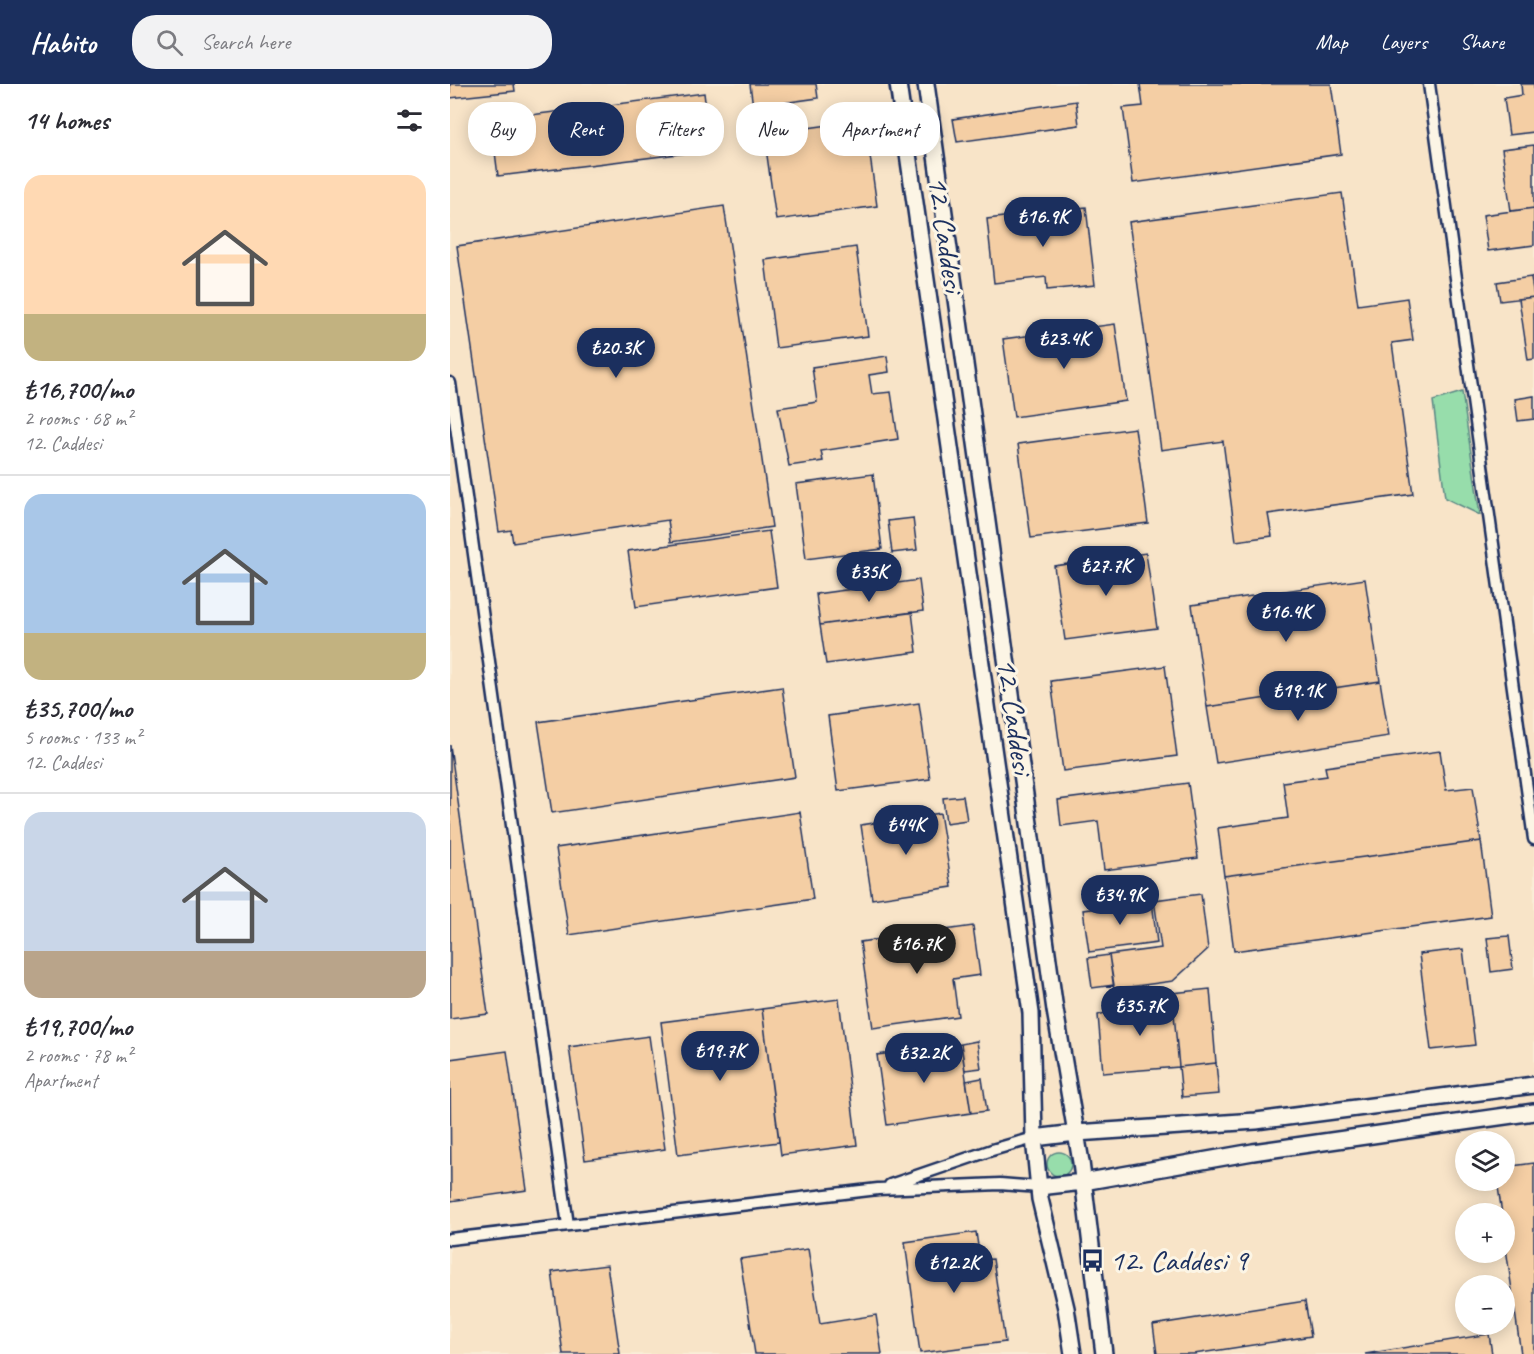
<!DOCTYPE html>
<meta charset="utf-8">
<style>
:root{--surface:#fff;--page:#f2f2f3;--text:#2b2b33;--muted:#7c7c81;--line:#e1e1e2;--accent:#1b2f5e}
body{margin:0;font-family:Caveat,sans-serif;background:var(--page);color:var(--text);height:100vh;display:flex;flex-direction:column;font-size:22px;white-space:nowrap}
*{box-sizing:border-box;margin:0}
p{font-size:20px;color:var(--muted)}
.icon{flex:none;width:33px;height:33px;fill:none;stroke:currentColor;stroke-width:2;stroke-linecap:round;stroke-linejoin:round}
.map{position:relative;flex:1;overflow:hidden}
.drawer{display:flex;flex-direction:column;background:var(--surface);width:450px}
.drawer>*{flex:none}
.guide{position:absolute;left:18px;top:18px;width:570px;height:54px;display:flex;gap:12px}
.controls{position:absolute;left:1005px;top:1047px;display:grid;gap:12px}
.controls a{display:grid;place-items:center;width:60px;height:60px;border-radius:50%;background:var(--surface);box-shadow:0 3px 15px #0003;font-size:30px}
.price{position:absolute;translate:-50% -51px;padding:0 14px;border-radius:21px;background:var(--accent);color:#fff;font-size:20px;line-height:39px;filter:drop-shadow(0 2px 3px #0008)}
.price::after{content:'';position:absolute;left:50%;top:36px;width:18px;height:14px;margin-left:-9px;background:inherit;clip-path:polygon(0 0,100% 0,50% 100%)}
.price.selected{background:#222;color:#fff}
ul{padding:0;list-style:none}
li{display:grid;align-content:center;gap:12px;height:318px;padding:0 24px}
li+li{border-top:2px solid var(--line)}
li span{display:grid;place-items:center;height:186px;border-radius:18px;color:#555}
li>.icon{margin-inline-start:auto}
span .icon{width:108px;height:108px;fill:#fffc;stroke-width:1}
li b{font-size:26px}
h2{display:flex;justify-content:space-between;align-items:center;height:72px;padding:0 24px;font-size:26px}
.chip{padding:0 21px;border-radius:24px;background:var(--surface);box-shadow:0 3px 15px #0003;font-size:21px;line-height:54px}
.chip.selected{background:var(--accent);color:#fff}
header{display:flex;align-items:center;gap:36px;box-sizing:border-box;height:84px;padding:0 30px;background:var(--accent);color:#fff}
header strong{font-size:28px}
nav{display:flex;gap:33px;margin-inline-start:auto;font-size:21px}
.search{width:420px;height:54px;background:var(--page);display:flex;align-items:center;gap:15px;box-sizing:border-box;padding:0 21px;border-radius:24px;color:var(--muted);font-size:22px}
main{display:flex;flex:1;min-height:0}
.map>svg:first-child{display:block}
</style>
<header>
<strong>Habito</strong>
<div class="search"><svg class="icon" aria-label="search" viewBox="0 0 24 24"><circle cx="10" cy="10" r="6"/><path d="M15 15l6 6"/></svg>Search here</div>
<nav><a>Map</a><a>Layers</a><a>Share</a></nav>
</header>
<main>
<section class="drawer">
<h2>14 homes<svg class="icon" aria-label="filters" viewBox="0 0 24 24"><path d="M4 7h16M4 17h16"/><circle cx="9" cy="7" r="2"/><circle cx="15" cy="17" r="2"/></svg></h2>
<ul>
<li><span style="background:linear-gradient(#ffd9b3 75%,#c2b280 0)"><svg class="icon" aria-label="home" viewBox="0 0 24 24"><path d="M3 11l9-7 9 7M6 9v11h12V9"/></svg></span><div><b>₺16,700/mo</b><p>2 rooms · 68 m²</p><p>12. Caddesi</p></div></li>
<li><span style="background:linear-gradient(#a9c7e8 75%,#c2b280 0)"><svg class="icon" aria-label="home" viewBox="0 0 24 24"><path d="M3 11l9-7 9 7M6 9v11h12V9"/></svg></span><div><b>₺35,700/mo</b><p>5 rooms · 133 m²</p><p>12. Caddesi</p></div></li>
<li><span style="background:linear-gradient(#c9d6e8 75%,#b9a48a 0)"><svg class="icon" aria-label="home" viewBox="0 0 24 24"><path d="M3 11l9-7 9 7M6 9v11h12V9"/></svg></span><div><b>₺19,700/mo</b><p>2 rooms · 78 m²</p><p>Apartment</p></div></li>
</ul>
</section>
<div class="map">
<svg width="1084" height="1270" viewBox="0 0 1084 1270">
<rect width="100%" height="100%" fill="#faedd8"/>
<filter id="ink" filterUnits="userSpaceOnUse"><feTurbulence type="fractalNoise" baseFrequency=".0167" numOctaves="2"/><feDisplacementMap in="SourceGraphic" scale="12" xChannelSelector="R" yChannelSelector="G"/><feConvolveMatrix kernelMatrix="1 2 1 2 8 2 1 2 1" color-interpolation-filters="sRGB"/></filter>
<g filter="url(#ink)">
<path fill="#f8e4c8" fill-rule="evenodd" d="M0,0H1084V1270H0ZM1016,1058H1054V1096H1016ZM1016,1130H1054V1168H1016ZM1016,1202H1054V1240H1016Z"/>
<path fill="#97ddab" stroke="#598684" stroke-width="1.5" d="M1012,308L1030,431L995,414L983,317Z
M597 1080a12 12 0 1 1 24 0a12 12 0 1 1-24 0Z"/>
<path fill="#f4cea4" stroke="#1b2f5e" stroke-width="1.5" d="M0,0H64L65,7L0,14Z
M300,0H366L368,14L303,23Z
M690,0H881L891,70L683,99L673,24L693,22Z
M1071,0H1084V48L1059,51L1054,14L1072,11Z
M254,9L261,66L48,92L41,36Z
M626,17L629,41L507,58L503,35Z
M415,36L427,122L326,136L314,50Z
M1084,61V124L1061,127L1052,65Z
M892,109L908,221L957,214L963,256L942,259L963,410L818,430L822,452L786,457L773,357L711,366L679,138Z
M274,122L322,443L221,458L218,436L63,459L61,446L49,448L7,162Z
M636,123L645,201L597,206L596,193L544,199L537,135Z
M1084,124V161L1038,167L1033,131Z
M406,163L418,252L326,264L315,176Z
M1084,192V275L1078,276L1069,215L1084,213L1081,193Z
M1081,193L1084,213L1050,217L1047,198Z
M665,240L676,317L564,333L553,255Z
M437,272L439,288L419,291L422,310L441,308L448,355L371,367L373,377L339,382L328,324L367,318L362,283Z
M1084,312V335L1068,337L1065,315Z
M685,344L698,439L581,454L568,360Z
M423,390L432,465L356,475L346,400Z
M463,434L467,466L442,469L438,437Z
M319,447L327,503L186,523L178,467Z
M696,469L707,544L615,556L604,482Z
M915,495L930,597L757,623L742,521Z
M469,496L473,527L370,541L366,510Z
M462,528L467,568L376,580L370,541Z
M715,582L727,672L613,687L601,597Z
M930,597L939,652L766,679L757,623Z
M332,603L345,693L102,729L88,638Z
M469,619L480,695L388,707L378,632Z
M0,661L38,930L0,935Z
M990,667L996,706L1023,703L1031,757L774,792L768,744L838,734L833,698L877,692L875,683Z
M738,699L748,774L654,786L648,737L611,742L608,716Z
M513,712L517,736L496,739L493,714Z
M350,728L363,815L119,851L106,764Z
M490,729L502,803L422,815L411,741Z
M1031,757L1041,832L784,867L774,792Z
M751,810L758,865L723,897L664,905L659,871L711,864L704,816Z
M702,817L707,859L639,868L633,826Z
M523,842L530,891L503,895L508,932L423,944L410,858Z
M1059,852L1063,885L1041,888L1037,854Z
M1013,865L1025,961L981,966L969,870Z
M659,871L664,901L642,904L638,874Z
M760,905L766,979L729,983L722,909Z
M722,909L729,983L653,989L648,931Z
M389,915L407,1061L331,1071L312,925Z
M312,925L329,1058L228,1071L211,938Z
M199,952L215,1065L135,1076L119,963Z
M527,957L531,984L515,986L511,960Z
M511,960L521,1029L437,1041L427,971Z
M57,967L77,1106L1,1117L0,975Z
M766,979L769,1010L732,1013L729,983Z
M532,994L537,1027L521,1029L516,997Z
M1084,1079V1270H1071L1054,1150V1130H1052L1047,1096H1054V1083Z
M526,1148L530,1176L543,1175L555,1258L470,1269L455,1158Z
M358,1165L370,1240L426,1231L432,1270H305L290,1175Z
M157,1181L170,1270H113L102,1188Z
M855,1217L861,1252L744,1270H707L703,1241Z
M1039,1250L1042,1270H915Z"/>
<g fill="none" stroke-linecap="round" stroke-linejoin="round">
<defs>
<path id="street" d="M979,0L1084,755
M0,299L118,1141
M440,1101L542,1066L584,1054
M0,1155L428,1105L550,1100L589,1103"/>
<path id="secondary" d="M448,0L581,929L584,1054L590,1115L616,1224L623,1270
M476,0L605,926L631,1078L654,1270
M584,1054L626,1049L806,1037L1084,1001
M589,1103L633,1098L803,1068L1084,1028"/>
</defs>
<use href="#street" stroke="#1b2f5e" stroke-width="15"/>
<use href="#secondary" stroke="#1b2f5e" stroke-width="20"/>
<use href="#street" stroke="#fcf5e5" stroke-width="10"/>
<use href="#secondary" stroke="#fcf5e5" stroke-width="15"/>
</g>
</g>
<defs>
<symbol id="bus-bare" viewBox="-9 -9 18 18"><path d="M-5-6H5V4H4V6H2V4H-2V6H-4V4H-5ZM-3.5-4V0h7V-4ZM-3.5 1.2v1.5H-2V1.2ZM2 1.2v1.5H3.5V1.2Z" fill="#1b2f5e" stroke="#fcf5e5" stroke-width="2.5" paint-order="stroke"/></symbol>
</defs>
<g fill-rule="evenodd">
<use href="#bus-bare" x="626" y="1160" width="33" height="33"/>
</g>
<g text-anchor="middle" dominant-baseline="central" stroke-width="6" stroke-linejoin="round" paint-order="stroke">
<g font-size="30" fill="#1b2f5e" stroke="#fcf5e5">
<text transform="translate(496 150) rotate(82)">12. Caddesi</text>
<text transform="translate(565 632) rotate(82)">12. Caddesi</text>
</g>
<g font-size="30" fill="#1b2f5e" stroke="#fcf5e5" text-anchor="start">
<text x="660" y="1176">12. Caddesi 9</text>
</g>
</g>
</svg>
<div class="controls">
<a><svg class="icon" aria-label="layers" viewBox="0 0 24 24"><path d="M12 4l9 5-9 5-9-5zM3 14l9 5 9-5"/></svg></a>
<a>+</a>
<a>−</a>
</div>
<b class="price" style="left:593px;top:164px">₺16.9K</b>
<b class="price" style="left:614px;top:286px">₺23.4K</b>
<b class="price" style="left:166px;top:295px">₺20.3K</b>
<b class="price" style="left:656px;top:513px">₺27.7K</b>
<b class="price" style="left:419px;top:519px">₺35K</b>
<b class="price" style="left:836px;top:559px">₺16.4K</b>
<b class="price" style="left:848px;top:638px">₺19.1K</b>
<b class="price" style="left:456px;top:772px">₺44K</b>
<b class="price" style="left:670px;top:842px">₺34.9K</b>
<b class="price selected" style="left:467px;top:891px">₺16.7K</b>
<b class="price" style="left:690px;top:953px">₺35.7K</b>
<b class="price" style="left:270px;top:998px">₺19.7K</b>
<b class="price" style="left:474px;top:1000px">₺32.2K</b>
<b class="price" style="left:504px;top:1210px">₺12.2K</b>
<div class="guide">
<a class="chip">Buy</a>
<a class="chip selected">Rent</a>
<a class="chip">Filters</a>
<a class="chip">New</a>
<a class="chip">Apartment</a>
</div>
</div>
</main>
